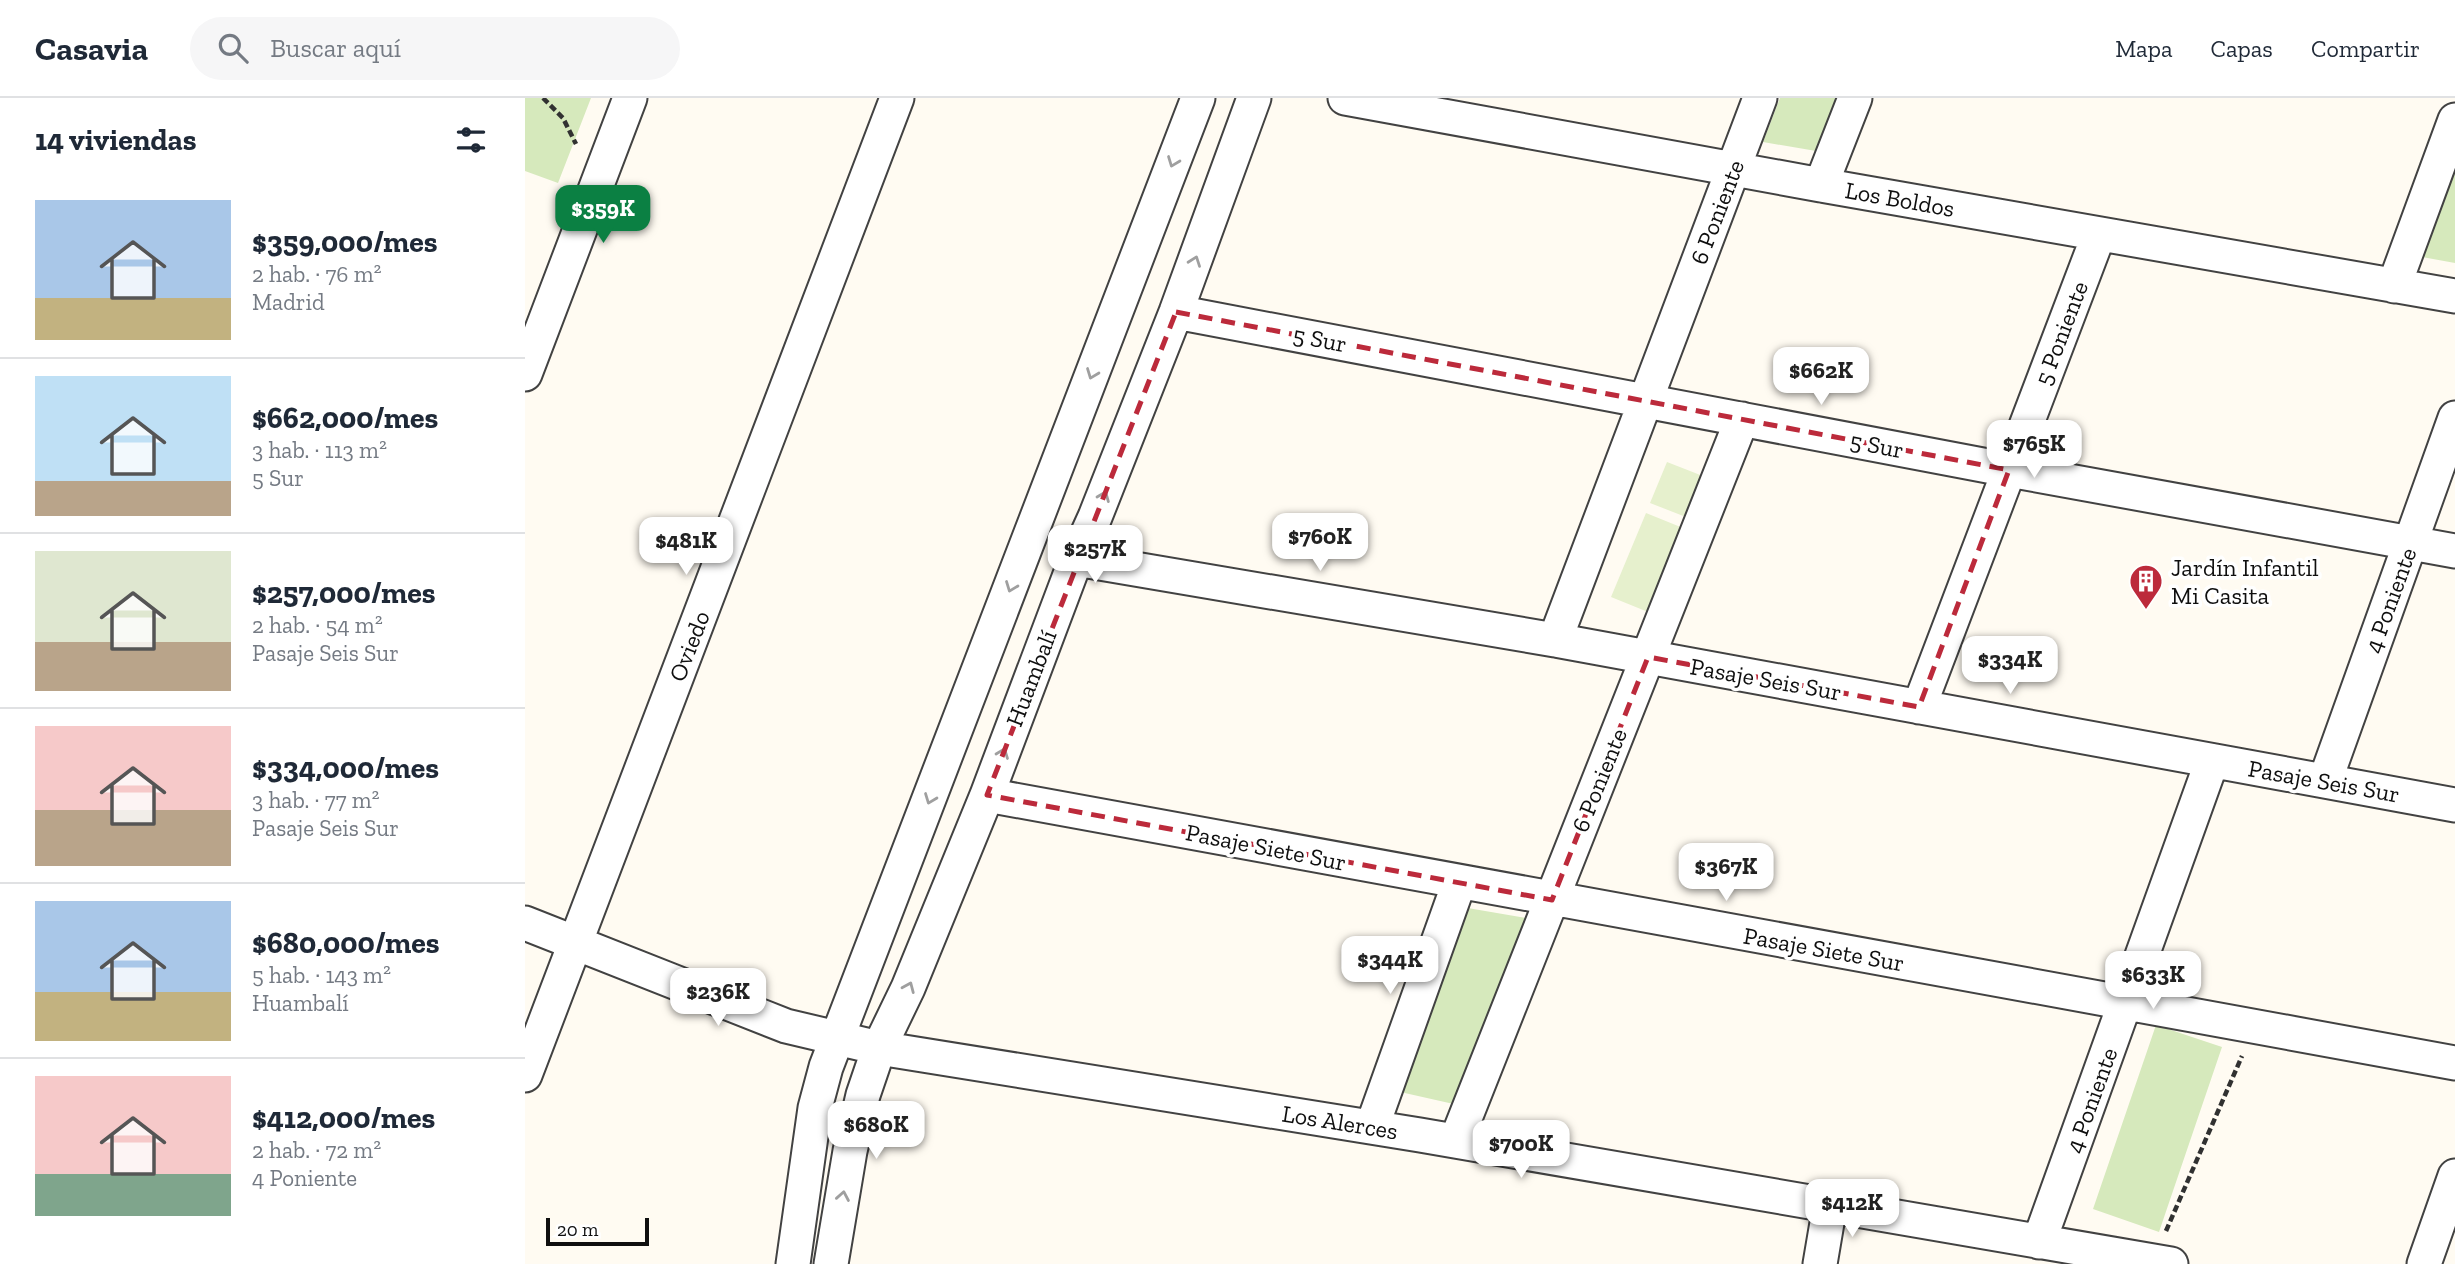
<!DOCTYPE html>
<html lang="es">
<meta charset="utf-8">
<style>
:root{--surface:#fff;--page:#f6f6f7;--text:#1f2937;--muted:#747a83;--line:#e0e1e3;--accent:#0b8043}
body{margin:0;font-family:"Zilla Slab",serif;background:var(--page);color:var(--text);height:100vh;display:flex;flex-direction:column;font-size:26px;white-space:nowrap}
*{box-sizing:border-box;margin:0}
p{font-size:23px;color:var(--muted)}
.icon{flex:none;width:38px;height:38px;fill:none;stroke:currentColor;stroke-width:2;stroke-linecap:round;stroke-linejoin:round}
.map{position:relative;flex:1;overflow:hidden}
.details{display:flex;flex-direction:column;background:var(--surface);width:525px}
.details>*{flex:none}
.scale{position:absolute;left:21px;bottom:18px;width:103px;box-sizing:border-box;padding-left:7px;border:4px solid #0f0f0f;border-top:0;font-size:19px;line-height:24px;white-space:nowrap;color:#0f0f0f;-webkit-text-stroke:5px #fff;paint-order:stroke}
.price{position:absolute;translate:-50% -60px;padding:0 16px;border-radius:14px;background:#fff;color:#222;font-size:23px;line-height:46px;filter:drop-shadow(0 2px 4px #0008)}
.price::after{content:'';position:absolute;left:50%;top:42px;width:21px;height:16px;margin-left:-10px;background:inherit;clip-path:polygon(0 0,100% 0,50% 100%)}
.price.active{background:var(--accent);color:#fff}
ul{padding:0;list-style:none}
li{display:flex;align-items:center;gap:21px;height:175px;padding:0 35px}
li+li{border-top:2px solid var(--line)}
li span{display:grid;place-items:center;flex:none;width:196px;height:140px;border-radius:0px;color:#555}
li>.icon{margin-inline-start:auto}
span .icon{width:84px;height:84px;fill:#fffc;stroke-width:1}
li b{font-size:30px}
h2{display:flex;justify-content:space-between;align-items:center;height:84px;padding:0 35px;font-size:30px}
header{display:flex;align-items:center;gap:42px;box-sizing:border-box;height:98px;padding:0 35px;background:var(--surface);border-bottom:2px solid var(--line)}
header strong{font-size:33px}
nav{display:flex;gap:38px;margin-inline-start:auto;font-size:24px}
.search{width:490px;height:63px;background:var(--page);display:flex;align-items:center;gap:18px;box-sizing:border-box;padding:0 24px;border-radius:38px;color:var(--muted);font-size:26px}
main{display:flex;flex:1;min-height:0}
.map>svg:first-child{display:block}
</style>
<header>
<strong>Casavia</strong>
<div class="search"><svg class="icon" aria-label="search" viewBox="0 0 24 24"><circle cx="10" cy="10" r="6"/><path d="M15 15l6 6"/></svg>Buscar aquí</div>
<nav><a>Mapa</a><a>Capas</a><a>Compartir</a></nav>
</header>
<main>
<section class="details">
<h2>14 viviendas<svg class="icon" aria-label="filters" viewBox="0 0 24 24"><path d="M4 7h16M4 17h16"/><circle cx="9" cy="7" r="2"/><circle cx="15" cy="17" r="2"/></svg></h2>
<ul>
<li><span style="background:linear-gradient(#a9c7e8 70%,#c2b280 0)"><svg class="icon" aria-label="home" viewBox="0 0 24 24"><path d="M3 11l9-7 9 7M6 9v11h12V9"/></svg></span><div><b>$359,000/mes</b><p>2 hab. · 76 m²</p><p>Madrid</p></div></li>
<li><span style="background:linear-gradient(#bfe0f5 75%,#b9a48a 0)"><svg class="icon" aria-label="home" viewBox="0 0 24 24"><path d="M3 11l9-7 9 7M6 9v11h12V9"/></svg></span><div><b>$662,000/mes</b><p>3 hab. · 113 m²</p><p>5 Sur</p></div></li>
<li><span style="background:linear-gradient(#dfe7d0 65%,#b9a48a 0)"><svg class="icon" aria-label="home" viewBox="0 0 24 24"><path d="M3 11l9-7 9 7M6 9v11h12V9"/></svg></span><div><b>$257,000/mes</b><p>2 hab. · 54 m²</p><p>Pasaje Seis Sur</p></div></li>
<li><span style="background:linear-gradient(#f6c9c9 60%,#b9a48a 0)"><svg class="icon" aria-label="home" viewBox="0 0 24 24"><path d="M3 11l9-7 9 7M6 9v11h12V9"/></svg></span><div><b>$334,000/mes</b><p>3 hab. · 77 m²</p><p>Pasaje Seis Sur</p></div></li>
<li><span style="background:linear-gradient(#a9c7e8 65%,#c2b280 0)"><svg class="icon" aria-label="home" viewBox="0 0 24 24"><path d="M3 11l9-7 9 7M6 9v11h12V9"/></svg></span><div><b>$680,000/mes</b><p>5 hab. · 143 m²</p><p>Huambalí</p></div></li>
<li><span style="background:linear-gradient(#f6c9c9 70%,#7fa58c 0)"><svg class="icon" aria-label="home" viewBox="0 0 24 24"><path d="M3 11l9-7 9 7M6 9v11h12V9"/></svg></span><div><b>$412,000/mes</b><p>2 hab. · 72 m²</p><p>4 Poniente</p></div></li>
</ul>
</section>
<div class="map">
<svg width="1930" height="1166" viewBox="0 0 1930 1166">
<rect width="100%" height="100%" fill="#fffbf2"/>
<path fill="#d6e9bc" d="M0,0H66L33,85L0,73Z
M1255,0H1319L1297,54L1238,44Z
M1930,72V165L1897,159Z
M931,808L1001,820L933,1007L862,991Z
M1631,927L1697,949L1634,1134L1568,1111Z"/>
<path fill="#e6f0cd" d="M1142,364L1183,380L1166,421L1125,405Z
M1121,415L1163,432L1128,516L1086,499Z"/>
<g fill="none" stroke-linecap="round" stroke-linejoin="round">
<defs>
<path id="minor" d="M820,0L1296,87L1930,198
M1296,87L1330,0
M1869,188L1930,22
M651,214L1484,372L1930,453
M0,276L105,0
M551,461L1030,542L1930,707
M1030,542L1235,0
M1394,609L1574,136
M1800,683L1930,320
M462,697L1930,965
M0,825L261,928L354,950L895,1037L1646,1166
M0,977L372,0
M847,1029L934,785
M931,1043L1217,321
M1514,1144L1687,663
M268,1166L290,1010L301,969L673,0
M306,1166L325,1053L338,997L354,950L383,890L462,697L551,461L570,419L651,214L729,0
M1295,1166L1305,1107
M1899,1166L1930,1078"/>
</defs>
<use href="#minor" stroke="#424242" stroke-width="37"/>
<path stroke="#313131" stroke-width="4.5" stroke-dasharray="7 3.5" stroke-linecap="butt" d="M18,0L38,20L51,46
M1641,1133L1717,958"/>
<use href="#minor" stroke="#fff" stroke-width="33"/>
</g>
<defs><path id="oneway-chevron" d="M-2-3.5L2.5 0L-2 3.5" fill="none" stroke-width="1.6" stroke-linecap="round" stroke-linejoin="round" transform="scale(1.75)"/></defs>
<g stroke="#9f9f9f">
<use href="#oneway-chevron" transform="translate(648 64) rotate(111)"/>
<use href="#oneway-chevron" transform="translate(670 163) rotate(-70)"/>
<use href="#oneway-chevron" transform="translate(567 276) rotate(111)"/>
<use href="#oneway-chevron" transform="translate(579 398) rotate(-68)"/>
<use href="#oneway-chevron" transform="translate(486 489) rotate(111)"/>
<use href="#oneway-chevron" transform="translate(478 655) rotate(-69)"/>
<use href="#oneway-chevron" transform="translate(405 701) rotate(111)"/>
<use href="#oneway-chevron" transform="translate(384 889) rotate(-67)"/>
<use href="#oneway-chevron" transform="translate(318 1098) rotate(-80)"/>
</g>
<path fill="none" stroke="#bc2a3b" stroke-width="5" stroke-dasharray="14 9" stroke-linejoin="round" d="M651,214L1484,372L1394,609L1123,559L1027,802L462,697Z"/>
<defs>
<symbol id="building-pin" viewBox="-11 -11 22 30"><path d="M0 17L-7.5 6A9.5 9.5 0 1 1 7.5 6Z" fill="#bc2a3b" stroke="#fff"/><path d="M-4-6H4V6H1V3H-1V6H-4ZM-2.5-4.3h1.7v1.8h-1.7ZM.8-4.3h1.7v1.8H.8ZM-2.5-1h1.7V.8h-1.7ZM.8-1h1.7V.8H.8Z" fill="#fff"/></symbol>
</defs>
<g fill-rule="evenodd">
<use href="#building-pin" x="1602" y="464" width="38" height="52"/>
</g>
<g text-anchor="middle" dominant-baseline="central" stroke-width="7" stroke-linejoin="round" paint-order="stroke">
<g font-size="24" fill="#0f0f0f" stroke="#fff">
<text transform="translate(1375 101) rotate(10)">Los Boldos</text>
<text transform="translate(1192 114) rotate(-69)">6 Poniente</text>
<text transform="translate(1536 235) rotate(-69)">5 Poniente</text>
<text transform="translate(795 241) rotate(11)">5 Sur</text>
<text transform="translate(1352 347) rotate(11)">5 Sur</text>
<text transform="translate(1865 502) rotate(-70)">4 Poniente</text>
<text transform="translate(164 548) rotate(-69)">Oviedo</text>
<text transform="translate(506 580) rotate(-69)">Huambalí</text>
<text transform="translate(1241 581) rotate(10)">Pasaje Seis Sur</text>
<text transform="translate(1074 682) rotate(-68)">6 Poniente</text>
<text transform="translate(1799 683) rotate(10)">Pasaje Seis Sur</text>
<text transform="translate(741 749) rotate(11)">Pasaje Siete Sur</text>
<text transform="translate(1299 851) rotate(10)">Pasaje Siete Sur</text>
<text transform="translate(1566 1002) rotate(-70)">4 Poniente</text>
<text transform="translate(815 1024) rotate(9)">Los Alerces</text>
</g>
<g font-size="24" fill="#0f0f0f" stroke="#fff" text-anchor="start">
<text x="1646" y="469">Jardín Infantil<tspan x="1646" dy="28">Mi Casita</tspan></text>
</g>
</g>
</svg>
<div class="scale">20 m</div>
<b class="price active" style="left:78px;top:147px">$359K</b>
<b class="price" style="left:1296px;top:309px">$662K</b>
<b class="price" style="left:1509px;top:382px">$765K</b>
<b class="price" style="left:795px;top:475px">$760K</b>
<b class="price" style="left:161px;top:479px">$481K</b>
<b class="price" style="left:570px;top:487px">$257K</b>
<b class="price" style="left:1485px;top:598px">$334K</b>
<b class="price" style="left:1201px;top:805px">$367K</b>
<b class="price" style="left:865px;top:898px">$344K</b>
<b class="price" style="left:1628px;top:913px">$633K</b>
<b class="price" style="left:193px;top:930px">$236K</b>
<b class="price" style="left:351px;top:1063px">$680K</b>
<b class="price" style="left:996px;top:1082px">$700K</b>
<b class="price" style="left:1327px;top:1141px">$412K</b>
</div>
</main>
